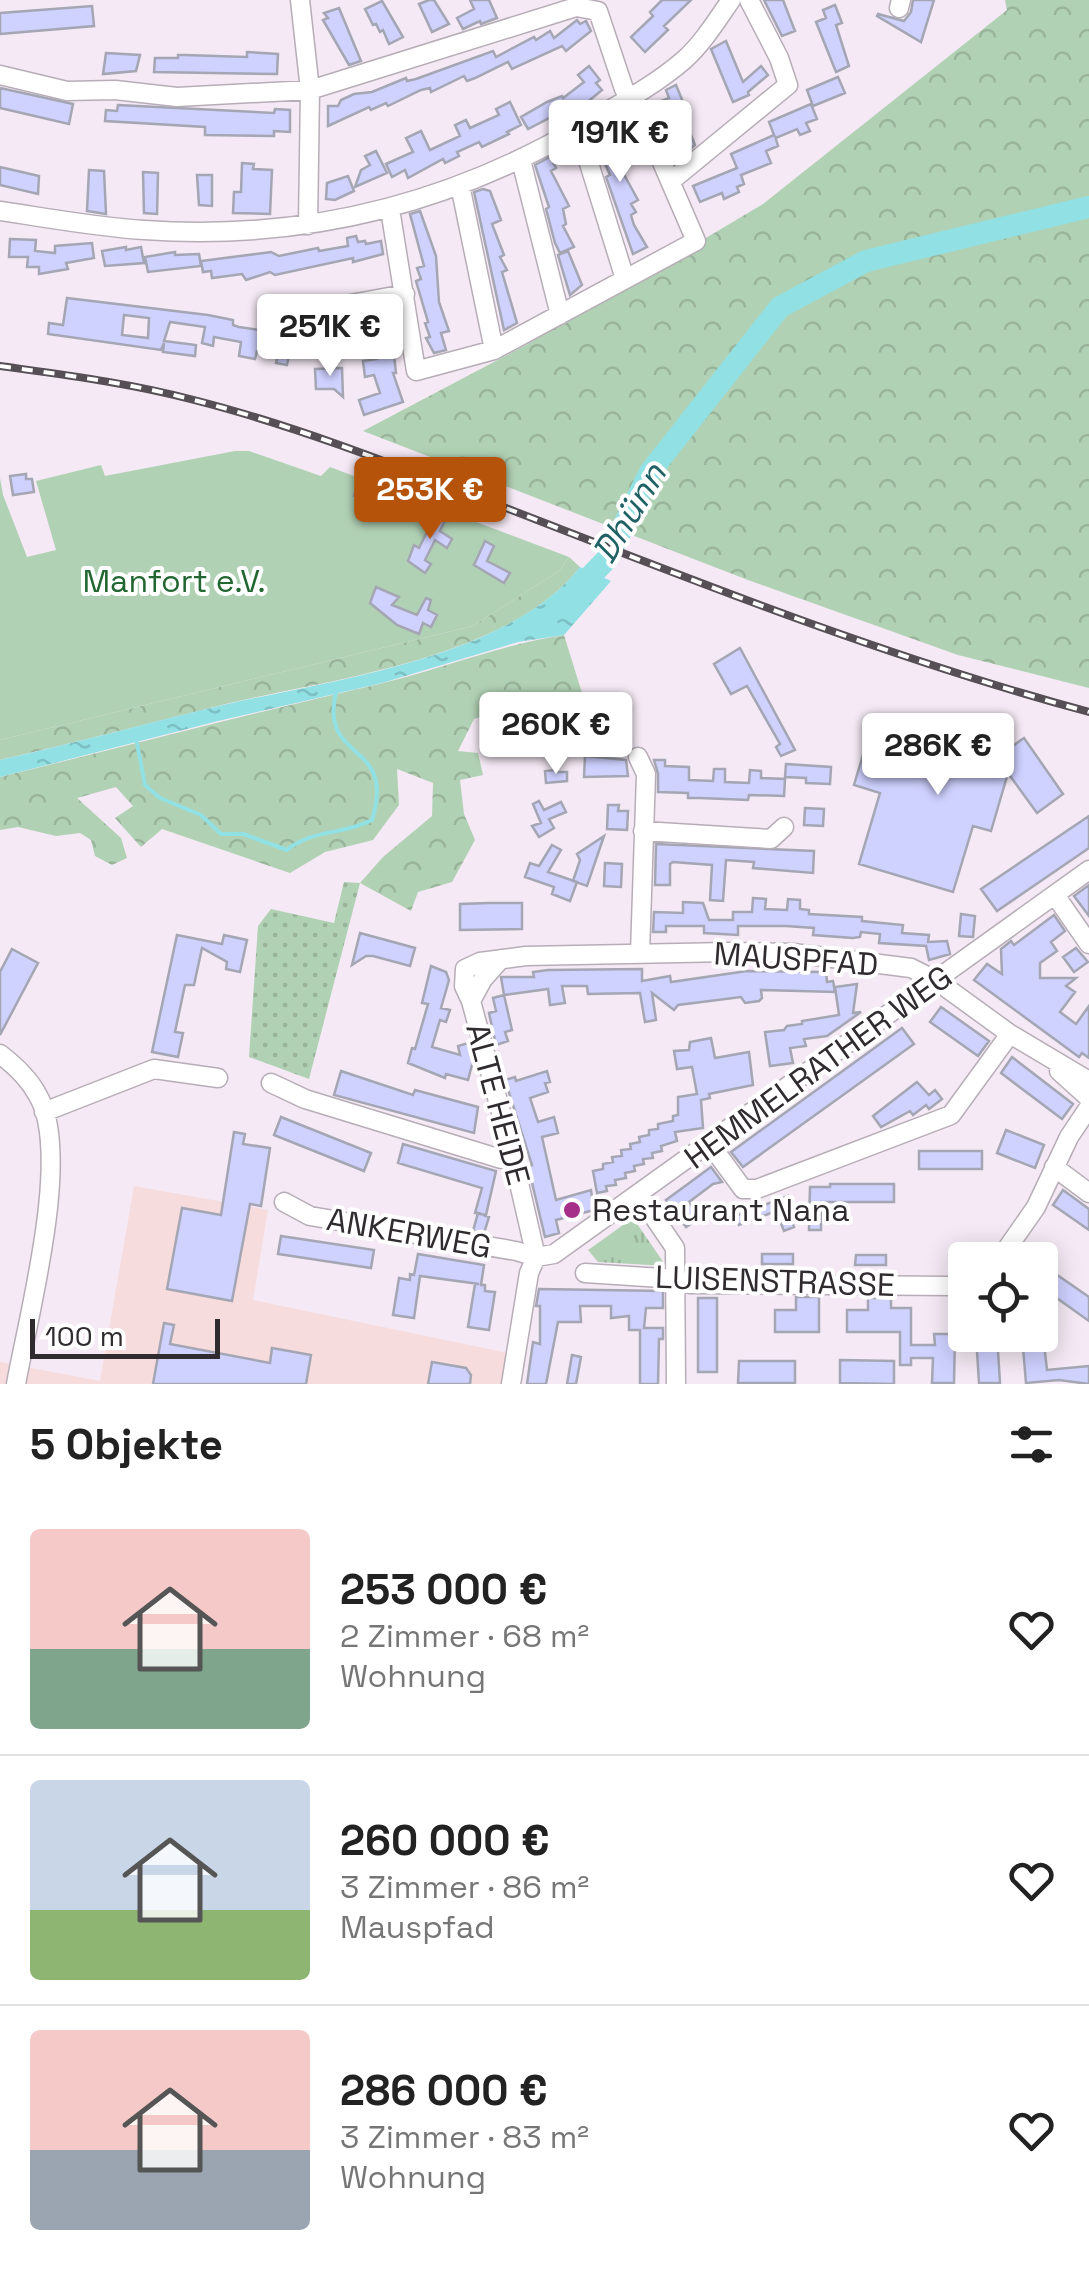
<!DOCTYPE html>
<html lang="de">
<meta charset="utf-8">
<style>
:root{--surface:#fff;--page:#f6f6f6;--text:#222;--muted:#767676;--line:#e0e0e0;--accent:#b45309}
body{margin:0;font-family:"Space Grotesk",sans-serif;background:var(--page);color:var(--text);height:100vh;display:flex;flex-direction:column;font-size:38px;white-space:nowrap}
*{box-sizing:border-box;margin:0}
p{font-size:32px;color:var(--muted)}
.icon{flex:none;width:55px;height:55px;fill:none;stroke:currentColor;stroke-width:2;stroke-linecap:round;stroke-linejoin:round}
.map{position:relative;height:1384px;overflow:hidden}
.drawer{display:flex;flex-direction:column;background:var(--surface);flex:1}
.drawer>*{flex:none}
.tools{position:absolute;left:948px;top:1242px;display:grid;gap:20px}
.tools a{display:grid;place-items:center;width:110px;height:110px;border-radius:10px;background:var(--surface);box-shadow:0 5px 25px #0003;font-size:50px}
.scale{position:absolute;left:30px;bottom:25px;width:190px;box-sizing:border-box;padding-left:10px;border:5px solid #2f2b2f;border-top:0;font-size:28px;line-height:35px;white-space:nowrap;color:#2f2b2f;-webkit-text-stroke:8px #fff;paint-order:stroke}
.price{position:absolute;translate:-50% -85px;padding:0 22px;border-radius:10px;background:#fff;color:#222;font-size:32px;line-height:65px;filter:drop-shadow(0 2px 5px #0008)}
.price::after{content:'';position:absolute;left:50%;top:60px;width:30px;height:22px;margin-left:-15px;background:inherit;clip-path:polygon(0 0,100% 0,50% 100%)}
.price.selected{background:var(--accent);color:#fff}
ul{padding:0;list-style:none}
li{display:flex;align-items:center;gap:30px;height:250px;padding:0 30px}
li+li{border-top:2px solid var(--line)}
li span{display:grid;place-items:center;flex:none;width:280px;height:200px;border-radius:10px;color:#555}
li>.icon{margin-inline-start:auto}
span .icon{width:120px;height:120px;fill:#fffc;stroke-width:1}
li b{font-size:42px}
h2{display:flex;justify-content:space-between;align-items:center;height:120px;padding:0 30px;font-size:42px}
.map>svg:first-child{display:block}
</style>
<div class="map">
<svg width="1089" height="1384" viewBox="0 0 1089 1384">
<defs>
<pattern id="grass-dots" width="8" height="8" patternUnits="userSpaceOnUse" patternTransform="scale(2.5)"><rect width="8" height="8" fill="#b1d1b4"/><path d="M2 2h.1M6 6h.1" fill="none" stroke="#99b49b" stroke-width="1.8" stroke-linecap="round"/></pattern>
<pattern id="forest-crowns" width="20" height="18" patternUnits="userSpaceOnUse" patternTransform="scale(2.5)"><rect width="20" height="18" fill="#b1d1b4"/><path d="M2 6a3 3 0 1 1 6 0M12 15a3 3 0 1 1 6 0" fill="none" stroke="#99b49b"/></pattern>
<pattern id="park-tufts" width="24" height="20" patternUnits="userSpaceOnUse" patternTransform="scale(2.5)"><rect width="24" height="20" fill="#b1d1b4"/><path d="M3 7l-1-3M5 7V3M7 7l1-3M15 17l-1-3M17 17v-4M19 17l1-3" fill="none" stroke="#99b49b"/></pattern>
<pattern id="water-ripples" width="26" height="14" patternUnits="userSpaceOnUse" patternTransform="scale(2.5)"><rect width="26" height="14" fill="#91e0e4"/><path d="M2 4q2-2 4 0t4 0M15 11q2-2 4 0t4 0" fill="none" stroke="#7dc0c4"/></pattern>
</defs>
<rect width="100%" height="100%" fill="#f4e9f4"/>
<path fill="#f7dcdd" d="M134,1186L268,1210L253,1300L508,1353L503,1384H0V1362L100,1381Z"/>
<path fill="url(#grass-dots)" d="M344,882L360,883L309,1079L249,1057L258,926L271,909L334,923Z"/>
<path fill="url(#forest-crowns)" d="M1005,0H1089V688L958,655L748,580L363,431L526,345L763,204L1007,10Z
M569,557L580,567C510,657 338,678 230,703C154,722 77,742 0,760V740L473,626L559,571Z
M564,635L586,706L534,704L516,727L493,713L474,719L458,751L478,753L483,775L460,780L464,814L475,840L452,882L418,892L411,911L360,883L383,857L432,816L433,783L397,769L399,805L373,840L325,852L290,873L162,829L141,847L115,818L133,806L116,787L77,798L121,838L127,858L112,865L95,856L91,840L80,833L56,836L18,827L0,830V777C127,746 252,713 379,684C442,669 500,645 564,635Z"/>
<path fill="url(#park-tufts)" d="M633,1218L666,1266L598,1262L588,1250Z"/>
<path fill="#b1d1b4" d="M235,451H249L321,476L330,467L569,557L559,571L473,626L0,740V478L3,495L27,557L56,550L36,481L101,465L105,476Z"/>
<path fill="url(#water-ripples)" d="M580,567L611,581L564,635L518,642L382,683L218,721L0,777V760C75,743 149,723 223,705C331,680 509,658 580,567Z"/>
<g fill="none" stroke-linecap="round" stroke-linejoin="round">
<path stroke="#91e0e4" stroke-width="4" d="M136,738L145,785L160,798L201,815L221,834H243L287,850C312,829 344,835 372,820C397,738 319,766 336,691"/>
<path stroke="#91e0e4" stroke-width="22" d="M574,593L607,559L650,472L780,307L866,261L1089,207"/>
</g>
<path fill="#cfd1ff" stroke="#a4a6b3" stroke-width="2.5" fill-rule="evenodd" d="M429,0H434L449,24L432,32L419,4Z
M470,0H489L497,18L481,24L480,21L463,29L457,18L474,9Z
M662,0H691L664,26L668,30L645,52L631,37L653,16L650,12Z
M764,0H783L795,31L782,36Z
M913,0H934L921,42L877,16L878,14L904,21L911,12Z
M382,1L403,37L389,44L383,30L380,32L376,24L373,25L365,9Z
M835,5L842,23L836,25L849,66L836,72L816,22L826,18L823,10Z
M92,6L94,26L0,34V13Z
M339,8L361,61L349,65L323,20L328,18L324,13Z
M577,20L580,24L586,21L591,31L566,51L562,46L512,69L508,62L475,78L467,81L464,76L431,92L430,88L421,90L388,106L386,103L371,110L369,107L328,126V106H338L341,100L354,94L372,92L406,78L407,81L416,79L493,51L496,57L534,37L536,40L550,31L554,38Z
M726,41L743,82L761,66L768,75L748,92L749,95L733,102L711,49Z
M247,52L278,54L277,74L154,72L155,58H178V55H184L247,57Z
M106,53L140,55L136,71L103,74Z
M589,66L600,80L596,83L602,90L585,104L582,101L528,129L521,117L547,102L562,96L563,98L584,82L578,75Z
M838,77L845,93L813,106L807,90Z
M676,85L686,109L681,111L695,145L689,150L685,146L678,149L659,102L669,98L666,90Z
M0,88L73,104L69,124L0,108Z
M510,102L521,125L507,132L509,134L482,147L479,142L457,152L459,156L445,163L443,159L408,178L405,170L392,177L386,164L413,152L406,138L421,131L430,150L460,136L455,125L466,120L470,128L499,115L496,109Z
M811,104L817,119L806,123L810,131L800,135L797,129L776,138L775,136L778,146L766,151L771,163L741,175L744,184L737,187L739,192L724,199L722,193L700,202L693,186L737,168L731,154L774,135L769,122Z
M118,105L274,113L275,109L290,110V132L274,131V136L205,135V127L105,121L106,110L117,111Z
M610,124L625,155L616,160L638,200L631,204L636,212L631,215L634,225L647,247L633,254L606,177L610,175L595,142L600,139L596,132Z
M376,151L387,173L355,187L361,170L370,165L365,156Z
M550,157L556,168L551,171L569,206L563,209L566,224L563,226L574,247L560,253L555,243L546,209L549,207L535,165Z
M242,163L254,164L253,169L272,170L270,214L233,213L234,192H241Z
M0,167L39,176L38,194L0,185Z
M89,170L104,171L106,214L87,211Z
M143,172L158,173L157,214L144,213Z
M197,175H212V206L199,205Z
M348,176L354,191L335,200L326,199L327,183Z
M483,189L490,191L501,220L492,224L504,255L500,257L507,270L502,272L517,323L504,330L474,192Z
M420,211L436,256L439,302L449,331L441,333L446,350L434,353L426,338L430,337L425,323L428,322L416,281L421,279L417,268L424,266L410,214Z
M356,236L358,242L365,241L366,244L381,241L383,254L353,262V258L275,275L270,272L246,280L242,274L212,278L211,271L203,272L201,261L271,252L279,256L318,248L319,251L348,246L347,238Z
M10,239L36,240L35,251L55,253V246L92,243L94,258L66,263L68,269L39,274V267H27L28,257H9Z
M126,247V250L141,247L144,263L105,266L102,251Z
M568,251L582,285L570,295L558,255Z
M175,252V255L199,254L201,266L148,272L145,257Z
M67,298L208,315L233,320V325L239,327L309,337L305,354L290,351L287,365L276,363L278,355L257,351L255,359L239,356L241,342L214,337L213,346L202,343L205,327L170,322L164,341L196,345L195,356L163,352L164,343L161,350L48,334L49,323L63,325ZM124,315L149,318L148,338L122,335Z
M391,309L396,346H393L396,373H393L403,402L364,415L359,400L380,393L374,375L365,377L363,361L377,359L371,313Z
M350,317V332L328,333L327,321Z
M342,368L343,397L334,389H316L315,369Z
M26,474V479H32L34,492L13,495L10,476Z
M357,486L390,498L387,507L354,496Z
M438,510L448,514L440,531L452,539L447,548L435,540L425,560L431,564L425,573L408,561L414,545L419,548Z
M485,541L494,546L487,561L510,573L504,583L474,565Z
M376,587L399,597L392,605L417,615L426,598L431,600L428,610L437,615L431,627L423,623L419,634L397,625L370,603Z
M740,648L795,750L781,756L776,747L780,744L747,686L731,694L714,664Z
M875,715L993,750L994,746L1007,750L1024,738L1063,794L1037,813L1008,773L991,831L973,826L953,892L859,864L880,793L854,785Z
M585,756L626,760L628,776L584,777Z
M654,760H665V766L689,767V780L713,781L714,769H725V782L749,783L750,770L761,771V778L785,779L784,796L749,795L748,800L700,798H688V793L658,792V774Z
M786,764L831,767L830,784L806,783V778L785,777Z
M555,770L556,772H567V781L546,783L545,771Z
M539,801L544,810L561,802L566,812L549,819L554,828L539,837L532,826L541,823L533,804Z
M608,805H619L618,811H628L627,830L607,829Z
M805,808L824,809L823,826L804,825Z
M1089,816V848L997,911L981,889Z
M604,836L587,886L573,881L580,860L577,854Z
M656,844L814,851L813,873L753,868L754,862L726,860L723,901L710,900L712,865L673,862L670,864V885H655Z
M552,845L561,850L548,872L577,882L570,901L552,894L554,887L525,877L530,863L539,866Z
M605,863L622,864L621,887L604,886Z
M1089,885V916L1074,896Z
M753,898L766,899L765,909L787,910L788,899L800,900V909L809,910V914L862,917V921L903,925L902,933L929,935L928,942L947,941L950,954L929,960L926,946L879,943L880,934L861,932L860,937L853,938L813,935L814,928L786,926H738V935L704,933V926H666V932H653L654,912L683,913V902L703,903L709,920H733V912H752Z
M489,903H522V929L460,930V904Z
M961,914L975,916L973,937L959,936Z
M1054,915L1065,931L1051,942L1057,951L1040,963V978H1076L1066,986L1075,992L1060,1012L1076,1024L1089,1006V1058L1082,1053L1079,1057L974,980L987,964L1002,974L1001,949L1011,941L1014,945Z
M360,933L415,948L410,966L373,956H366L352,965Z
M177,935L222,944L224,935L247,940L240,972L226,969L227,962L202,948L194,985H185L175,1032L183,1033L178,1057L152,1052Z
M1076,948L1088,962L1074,972L1063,957Z
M12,949L38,963L0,1035V972Z
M431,966L446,972L449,980L441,1008L450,1010L446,1022L440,1020L432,1047L460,1055L458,1046L468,1043L473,1061L468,1080L446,1074L445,1078L408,1063L412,1048L415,1049L428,1004L422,1003Z
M642,969V981L670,976L671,982L747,971L826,972L827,982L833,981L835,992L761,990L762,998L759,1001L745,1003L741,997L678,1005L674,1010L652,993L656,1020L645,1022L640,993L588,994L587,986H562L565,1003L550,1005L548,989L504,995L501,977H534L533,972L548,970Z
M857,984L853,1013L861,1012L827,1036L804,1039L806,1046L790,1048L793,1063L770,1066L765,1032L784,1030L787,1026L802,1024V1021L839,1015L835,987Z
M504,995L512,1030L505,1032L508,1041L496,1045L489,1013L496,1011L493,998Z
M941,1007L989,1041L978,1056L930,1022Z
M902,1028L914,1044L743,1167L731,1152Z
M711,1038L715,1058L749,1052L753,1085L709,1094L710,1098L701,1100L703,1128L675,1132L677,1141L661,1146L662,1151L652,1153L653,1158L643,1159L644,1164L634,1166L635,1171L625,1173L626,1178L615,1180L616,1185L606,1186L607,1191L597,1193L593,1171L603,1169V1164L613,1162L612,1157L622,1156L621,1150L631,1149L630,1144L640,1142L639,1137L649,1135V1130L658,1129V1124L673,1121V1116L678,1115V1097L697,1094L692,1067L677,1069L674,1051L689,1050L690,1042Z
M1012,1057L1073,1104L1062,1119L1001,1073Z
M341,1071L413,1095L415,1090L478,1107L474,1133L334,1095Z
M547,1071L550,1082L545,1083L548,1092L530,1098L538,1122L554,1117L558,1133L542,1137L556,1200L591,1190L594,1210L556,1220L559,1233L545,1237L528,1166L532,1165L505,1080L515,1077L516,1081Z
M917,1082L929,1095L935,1090L942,1099L929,1109L926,1105L913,1115L910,1111L881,1127L873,1116Z
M281,1117L371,1153L364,1171L274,1135Z
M1006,1130L1044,1145L1035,1168L997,1153Z
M234,1132L245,1134L243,1144L270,1148L261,1206L250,1204L232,1301L167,1289L182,1208L221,1215Z
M403,1144L496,1171L486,1215L475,1213L482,1188L398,1163Z
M919,1151H982V1169H919Z
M711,1167L722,1182L713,1184L689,1202L700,1218L686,1227L666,1200Z
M830,1184H894V1202H821V1230H809L810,1187H830Z
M1063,1190L1089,1209V1230L1053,1205Z
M788,1196L791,1205L786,1207L794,1227L784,1231L776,1211L739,1225L735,1216Z
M478,1213L489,1217L484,1233L473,1231Z
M281,1236L374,1250L371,1268L278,1254Z
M418,1254L484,1265L481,1285H485V1291L495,1292L489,1330L468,1327L475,1284H479L420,1276L414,1318L393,1315L399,1278L410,1280V1274L414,1275Z
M762,1254H793V1264H762Z
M856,1255H886V1265H855Z
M1040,1263L1089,1297V1321L1040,1286Z
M539,1289L663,1291V1308H646L644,1328H663V1339H659L658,1384H640V1330H629V1316L611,1318V1306H580L581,1322H558L546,1384H527L533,1342L540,1344V1306H536Z
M796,1297H819V1332H775V1310H796Z
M698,1298H717V1372H698Z
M868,1298H891V1308H911V1345H935L934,1334H955L954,1383H932L933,1358H911V1365H900V1332H847V1310H868Z
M164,1323L174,1325L170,1344L270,1363L272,1348L311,1355L306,1384H153Z
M976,1335H997L1000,1383H979Z
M1022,1335H1043L1047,1370L1089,1366V1384L1059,1380L1026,1383Z
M572,1355L581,1357L576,1384H567Z
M840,1360L894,1361V1384L840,1383Z
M739,1361H795V1383H738Z
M432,1362L466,1368L471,1375L470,1384H428Z"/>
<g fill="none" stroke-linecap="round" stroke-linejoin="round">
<defs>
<path id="minor" d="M300,0L310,90L308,225
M899,8L901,0
M0,75L67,91L115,90L177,97L310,90L576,7L598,11L624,89L638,107L696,241L494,350L416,371L390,209
M578,128L625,279
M521,160L560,315
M671,181L788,85L779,58L749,0
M460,185L494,350
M0,211C48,218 96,227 144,230C300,241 446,206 582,126C616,106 654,86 684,60C703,43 717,20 731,0
M280,317L405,294
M638,757L646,774L640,953
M643,831L771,839L784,827
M1055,895L1089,944
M501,959L483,979L471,1001L513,1157L536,1257L529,1273L511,1384
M471,1001L464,986L465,969L480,962L526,956L729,952L793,953L911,968L937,981L1010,1034L1089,1081
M0,1054C13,1064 29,1079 37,1094C73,1151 28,1317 16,1384
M1059,1071L1089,1098
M271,1083L305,1099L501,1159L513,1157
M44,1112L154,1069L218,1078
M710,1144L743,1189H757L951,1115L1010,1034
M1054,1167L1089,1193
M639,1195L675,1248L676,1384
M284,1202L310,1216L516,1251L536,1257L554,1254L1089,870
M999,1260L1036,1207L1069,1137L1089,1107
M585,1273L677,1279L690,1284L952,1286L965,1282"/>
</defs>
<use href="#minor" stroke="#b7adb7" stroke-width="21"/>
<use href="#minor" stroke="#fff" stroke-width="18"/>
<defs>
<path id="rail" d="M0,366C65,375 130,383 194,400C312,430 425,477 537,520C720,591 900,661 1089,712"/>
</defs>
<use href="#rail" stroke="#565056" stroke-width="8"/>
<use href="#rail" stroke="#fff" stroke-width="4" stroke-dasharray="11" stroke-linecap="butt"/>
</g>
<circle fill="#a63089" stroke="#fff" stroke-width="4" cx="572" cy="1210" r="10"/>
<g text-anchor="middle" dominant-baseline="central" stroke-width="8" stroke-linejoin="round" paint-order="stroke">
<g font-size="32" fill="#226631" stroke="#fff">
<text x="174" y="581">Manfort e.V.</text>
</g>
<g font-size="32" fill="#2f2b2f" stroke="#fff">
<text transform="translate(796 959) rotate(4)">MAUSPFAD</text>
<text transform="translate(818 1067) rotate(-36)">HEMMELRATHER WEG</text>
<text transform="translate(498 1104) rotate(75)">ALTE HEIDE</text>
<text transform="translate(409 1233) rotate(10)">ANKERWEG</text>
<text transform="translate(775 1281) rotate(2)">LUISENSTRASSE</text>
</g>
<g font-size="32" fill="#2f2b2f" stroke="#fff" text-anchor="start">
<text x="592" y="1210">Restaurant Nana</text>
</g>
<g font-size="35" font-style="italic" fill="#206165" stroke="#fff">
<text transform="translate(629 513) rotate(-59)">Dhünn</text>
</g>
</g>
</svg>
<div class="tools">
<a><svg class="icon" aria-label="locate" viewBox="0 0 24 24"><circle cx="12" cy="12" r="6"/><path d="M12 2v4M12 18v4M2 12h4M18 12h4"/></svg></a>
</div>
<div class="scale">100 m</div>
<b class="price" style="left:620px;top:185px">191K €</b>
<b class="price" style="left:330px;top:379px">251K €</b>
<b class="price selected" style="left:430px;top:542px">253K €</b>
<b class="price" style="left:556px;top:777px">260K €</b>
<b class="price" style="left:938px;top:798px">286K €</b>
</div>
<section class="drawer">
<h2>5 Objekte<svg class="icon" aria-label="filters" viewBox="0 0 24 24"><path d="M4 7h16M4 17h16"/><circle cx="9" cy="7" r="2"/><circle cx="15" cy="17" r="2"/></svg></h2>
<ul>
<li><span style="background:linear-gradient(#f6c9c9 60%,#7fa58c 0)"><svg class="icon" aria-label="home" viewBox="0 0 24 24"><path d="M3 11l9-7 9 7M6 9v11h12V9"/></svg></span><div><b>253 000 €</b><p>2 Zimmer · 68 m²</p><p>Wohnung</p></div><svg class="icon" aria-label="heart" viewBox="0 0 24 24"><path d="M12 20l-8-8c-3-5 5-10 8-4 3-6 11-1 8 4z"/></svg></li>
<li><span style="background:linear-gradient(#c9d6e8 65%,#8fb573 0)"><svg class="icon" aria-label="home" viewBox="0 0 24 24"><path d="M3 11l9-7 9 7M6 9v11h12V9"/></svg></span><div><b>260 000 €</b><p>3 Zimmer · 86 m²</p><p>Mauspfad</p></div><svg class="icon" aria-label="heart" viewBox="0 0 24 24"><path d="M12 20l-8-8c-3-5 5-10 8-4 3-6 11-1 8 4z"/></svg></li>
<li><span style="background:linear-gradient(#f6c9c9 60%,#9aa5b1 0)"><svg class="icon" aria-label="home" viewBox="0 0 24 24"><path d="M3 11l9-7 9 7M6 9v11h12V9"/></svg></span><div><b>286 000 €</b><p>3 Zimmer · 83 m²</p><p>Wohnung</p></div><svg class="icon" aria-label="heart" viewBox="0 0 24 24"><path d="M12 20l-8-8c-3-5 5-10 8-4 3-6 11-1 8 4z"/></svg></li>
</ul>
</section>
